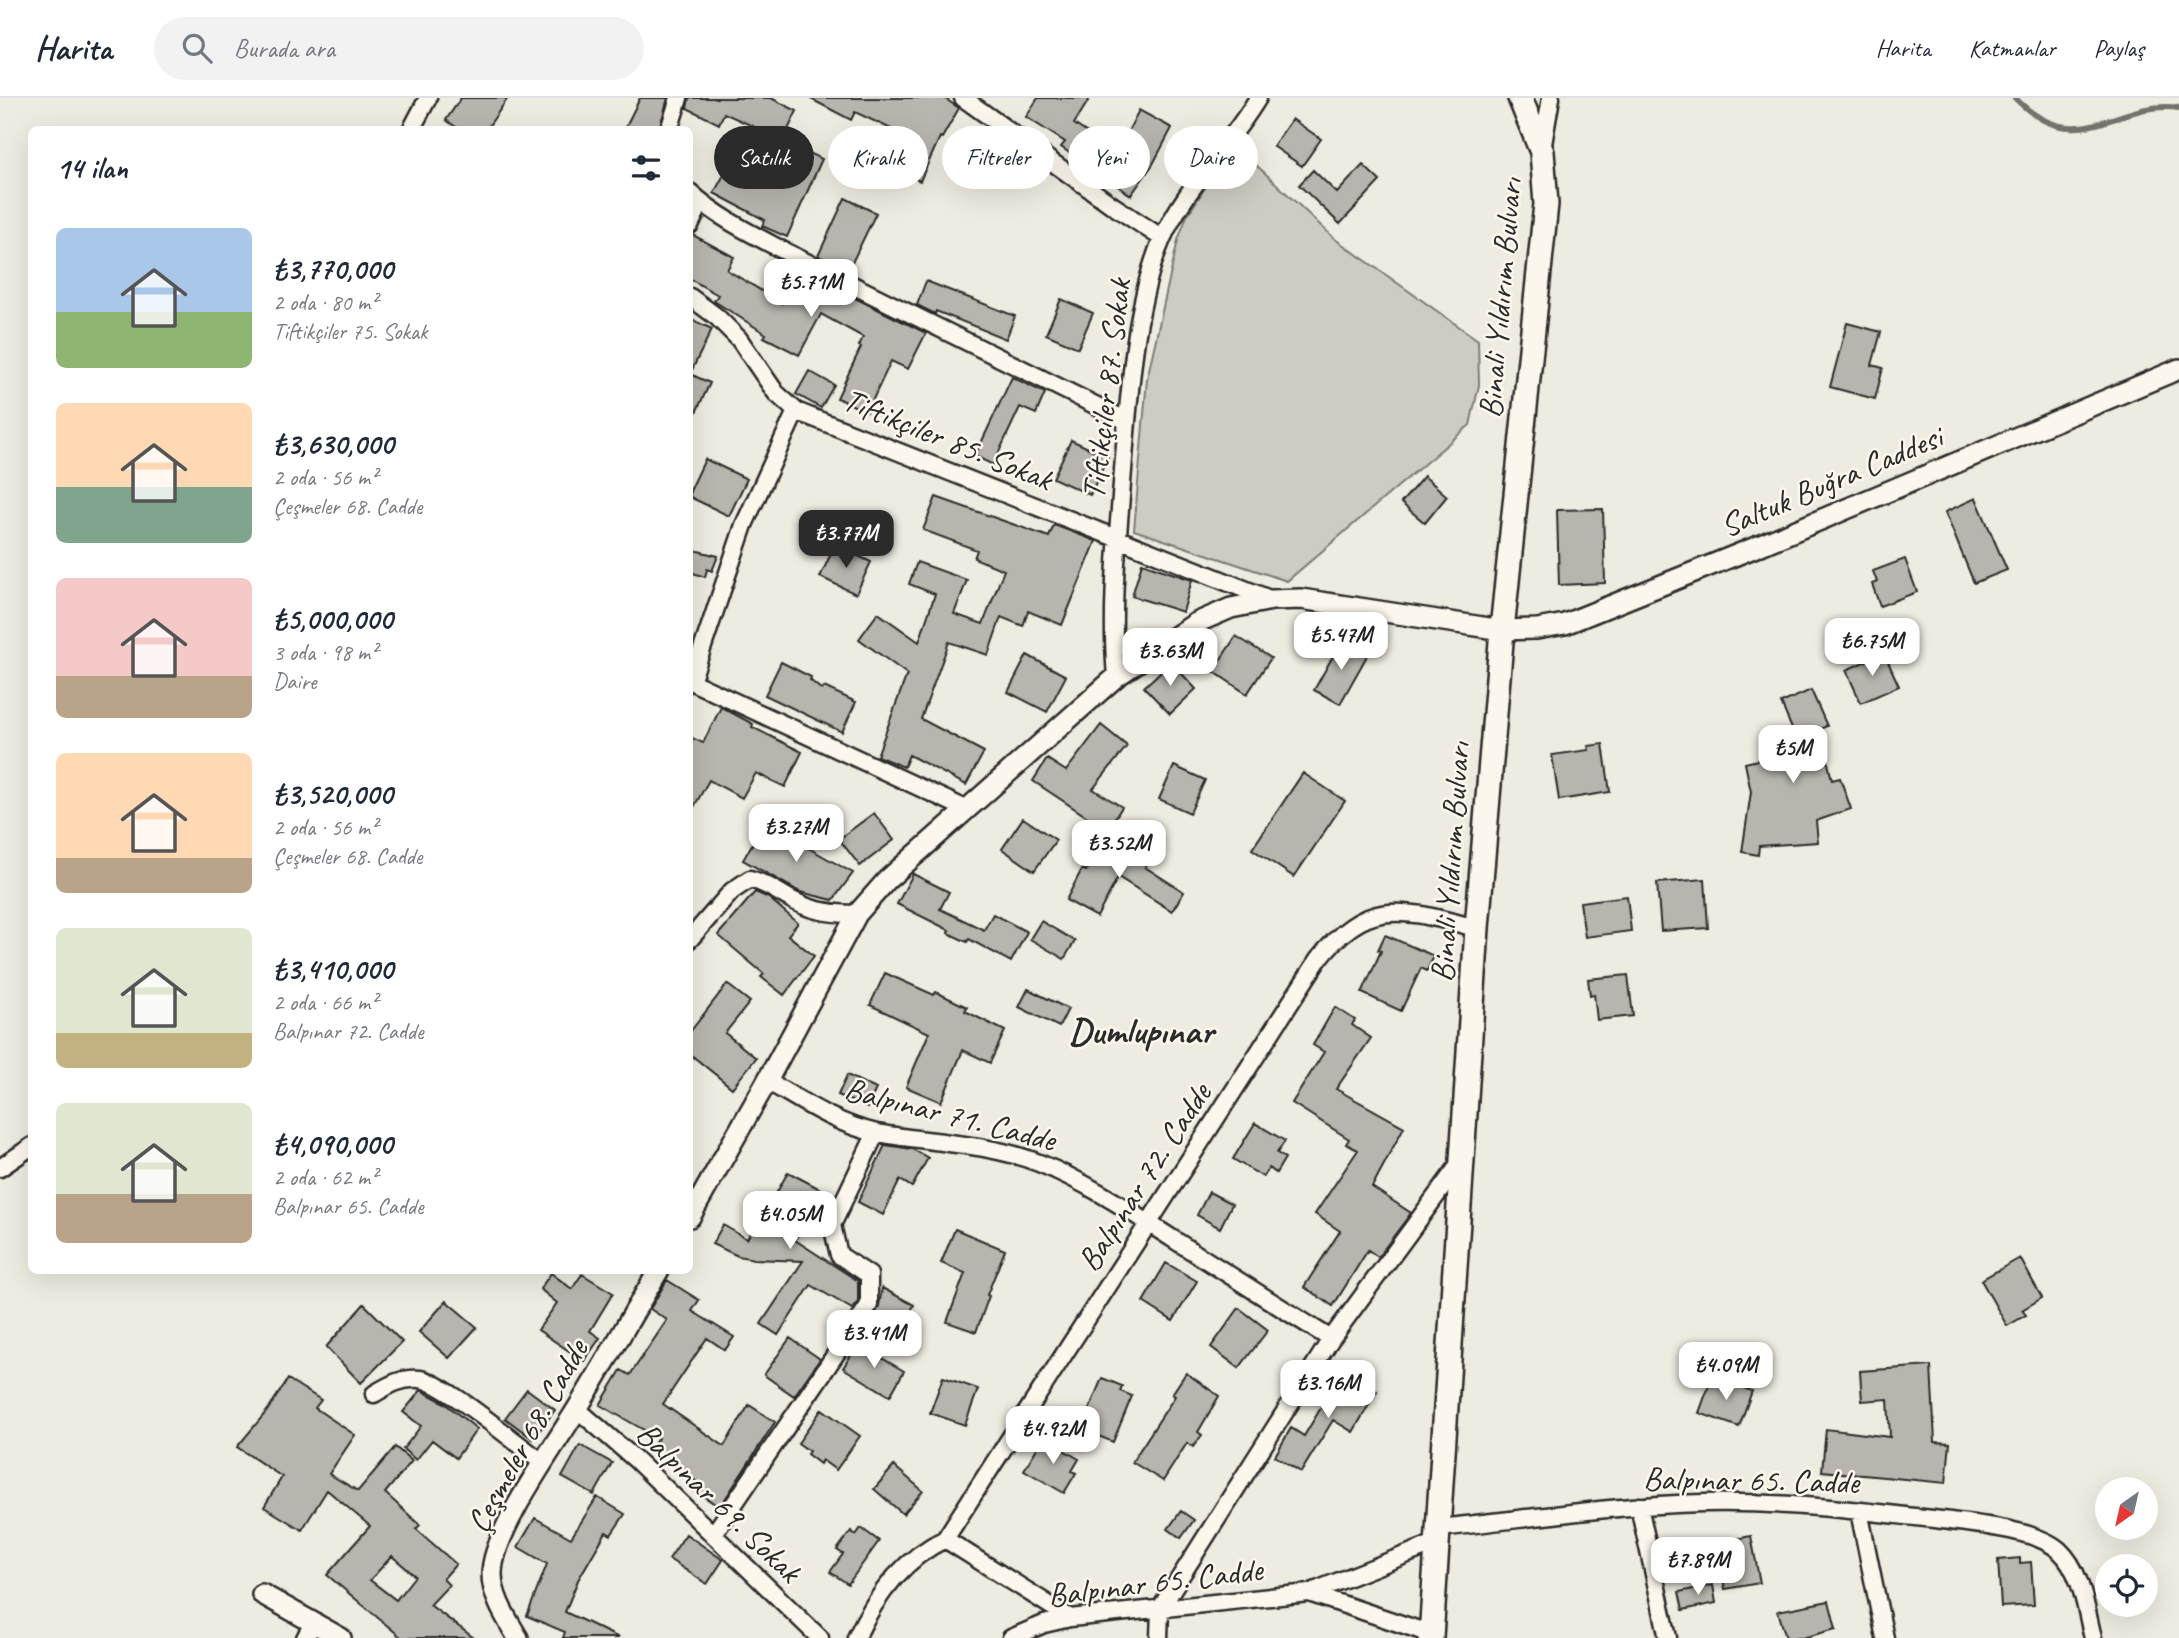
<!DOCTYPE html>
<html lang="tr">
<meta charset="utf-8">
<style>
:root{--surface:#fff;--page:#f2f2f3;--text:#1f2937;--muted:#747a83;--line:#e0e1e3;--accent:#2b2b2b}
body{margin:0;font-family:Caveat,sans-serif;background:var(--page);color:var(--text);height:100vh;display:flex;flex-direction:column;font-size:26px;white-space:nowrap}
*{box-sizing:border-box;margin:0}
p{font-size:23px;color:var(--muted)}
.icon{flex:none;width:38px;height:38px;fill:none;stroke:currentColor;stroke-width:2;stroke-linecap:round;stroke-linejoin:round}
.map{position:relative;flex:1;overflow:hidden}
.details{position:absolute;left:28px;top:28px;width:665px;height:1148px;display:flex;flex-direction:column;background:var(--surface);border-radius:10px;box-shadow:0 7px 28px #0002}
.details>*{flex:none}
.banner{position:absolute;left:714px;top:28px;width:665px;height:63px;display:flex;gap:14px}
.needle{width:46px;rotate:214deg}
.fabs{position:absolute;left:2095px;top:1379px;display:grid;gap:14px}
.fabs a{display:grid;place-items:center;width:63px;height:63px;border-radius:50%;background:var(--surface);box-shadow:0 7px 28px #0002;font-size:35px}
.price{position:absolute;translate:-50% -60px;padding:0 16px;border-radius:14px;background:#fff;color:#222;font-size:23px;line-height:46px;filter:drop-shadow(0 2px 4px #0008)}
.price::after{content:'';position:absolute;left:50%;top:42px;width:21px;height:16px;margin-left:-10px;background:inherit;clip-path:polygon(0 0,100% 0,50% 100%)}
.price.selected{background:var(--accent);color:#fff}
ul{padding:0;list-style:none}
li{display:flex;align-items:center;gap:21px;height:175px;padding:0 28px}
li span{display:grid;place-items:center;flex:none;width:196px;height:140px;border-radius:10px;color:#555}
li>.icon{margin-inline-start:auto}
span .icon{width:84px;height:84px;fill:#fffc;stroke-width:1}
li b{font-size:30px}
h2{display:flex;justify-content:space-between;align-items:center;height:84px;padding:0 28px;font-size:30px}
.chip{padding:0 24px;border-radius:32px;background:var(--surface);box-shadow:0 7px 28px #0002;font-size:24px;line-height:63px}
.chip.selected{background:var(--accent);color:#fff}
header{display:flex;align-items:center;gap:42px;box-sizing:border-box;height:98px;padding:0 35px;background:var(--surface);border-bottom:2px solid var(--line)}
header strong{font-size:33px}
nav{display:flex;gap:38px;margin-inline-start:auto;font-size:24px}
.search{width:490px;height:63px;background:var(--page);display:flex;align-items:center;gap:18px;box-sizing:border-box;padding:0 24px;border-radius:38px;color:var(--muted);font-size:26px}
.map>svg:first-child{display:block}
</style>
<header>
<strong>Harita</strong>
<div class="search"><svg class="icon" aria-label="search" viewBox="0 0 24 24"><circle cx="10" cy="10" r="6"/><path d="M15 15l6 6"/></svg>Burada ara</div>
<nav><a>Harita</a><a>Katmanlar</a><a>Paylaş</a></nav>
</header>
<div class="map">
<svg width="2179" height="1540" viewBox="0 0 2179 1540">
<rect width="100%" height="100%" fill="#eeebe0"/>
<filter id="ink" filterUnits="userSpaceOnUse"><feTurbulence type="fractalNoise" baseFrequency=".0143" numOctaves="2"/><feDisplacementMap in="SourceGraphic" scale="14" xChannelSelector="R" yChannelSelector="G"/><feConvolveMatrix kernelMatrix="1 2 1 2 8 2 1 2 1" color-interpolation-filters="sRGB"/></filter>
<g filter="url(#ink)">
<path fill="#cecbc2" stroke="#7c7b76" stroke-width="2" d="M1237,49L1335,141L1478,242L1479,287L1470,327L1287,483L1134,432L1147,281L1178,142L1187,118L1205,90Z"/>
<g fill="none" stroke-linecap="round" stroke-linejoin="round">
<path stroke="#74726e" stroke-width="6" d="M2015,0C2078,65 2117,0 2179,10"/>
</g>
<path fill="#b8b5ae" stroke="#2b2b2b" stroke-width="2" fill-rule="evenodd" d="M461,0H508L486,32H460L446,22Z
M640,0H668L659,32H624Z
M689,0H771L797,13L783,42L724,15L719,26L687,10Z
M809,0H944L959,10L942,40L940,39L920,83L889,69L904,37L855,14L851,22Z
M1038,0H1090L1074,26L1117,55L1139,12L1172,30L1153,66L1131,97L1061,49L1065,44L1026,19Z
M1292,21L1321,41L1302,68L1273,48Z
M797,50L822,61L787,139L762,128L765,122L714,95L733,60L781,85Z
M1363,67L1380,83L1340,126L1299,87L1313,72L1337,95Z
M845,100L876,115L848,173L818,158Z
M690,137H693L734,159L727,172L782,205L798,172L926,235L908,271L891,263L867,314L837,300L861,249L859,248L863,239L821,216L799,257L764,239L766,236L714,203L718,197L690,181Z
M926,183L1015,218L1006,241L936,213L935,216L917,207Z
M1061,201L1093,215L1078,250L1046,236Z
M690,221L712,231L690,276L710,285L690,327Z
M1847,225L1881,234L1872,267L1883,270L1875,301L1830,289Z
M809,273L834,287L821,310L796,296Z
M1012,279L1045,295L1036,316L1020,309L993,367L975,358Z
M1071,342L1108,359L1090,397L1053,380Z
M705,361L747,381L729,418L690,399V393Z
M1424,378L1447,398L1425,425L1401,405Z
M936,399L1049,439L1054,427L1096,443L1062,527L1028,513L1023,528L1001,519L988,557L949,544L921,621L984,654L966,687L909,657L904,669L877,658L907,576L859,541L878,515L919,544L935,496L909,486L917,464L967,482L954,516L983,526L1004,472L974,460L977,452L923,432Z
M1976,400L2007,472L1974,485L1945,414Z
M1603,411L1605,485L1559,487L1557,412Z
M835,447L871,464L856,496L820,479Z
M690,451L718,458L712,473L707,471L705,479L690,474Z
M1905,461L1917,494L1880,508L1872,486L1877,484L1873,473Z
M1142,465L1192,482L1183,514L1132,498Z
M1236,538L1271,560L1247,596L1213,573Z
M1342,542L1368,556L1340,606L1314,592Z
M1884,555L1899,588L1861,605L1846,572Z
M1027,557L1066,578L1047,614L1008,594Z
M781,564L811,579L810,582L822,592L824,589L856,604L842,634L765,597Z
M1171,564L1196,591L1170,616L1144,589Z
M1811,592L1827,628L1820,631L1832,682L1840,680L1851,711L1816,723L1818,744L1759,748L1758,757L1742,754L1751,694L1745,665L1801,652L1781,605Z
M721,609L753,626L752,629L802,654L785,689L756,675L742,700L709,682L690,716V639L703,645Z
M1101,627L1127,648L1093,691L1122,709L1107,732L1033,683L1047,661L1066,673Z
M1603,646L1610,694L1559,702L1552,657L1589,652L1588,648Z
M1174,668L1205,682L1190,715L1159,701Z
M1303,675L1345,703L1294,779L1252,751Z
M874,715L894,742L860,768L839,741Z
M1023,720L1056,742L1034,773L1002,751Z
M764,725L853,775L833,802L800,794L743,762Z
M1109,739L1148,765L1145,769L1184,794L1172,813L1118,779L1097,819L1066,802L1082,771L1086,773Z
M913,776L949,794L940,811L984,832L993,816L1027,834L1011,864L969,841L967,844L948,835L949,832L897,806Z
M1705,781L1708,830L1661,833L1657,785Z
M755,794L769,800L798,825L788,837L814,858L784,897L761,879L764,876L718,837Z
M1627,798L1631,833L1585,839L1580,804Z
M1041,823L1075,843L1064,861L1030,841Z
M1385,837L1434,858L1427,873L1421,870L1401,913L1362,895L1381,853L1378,852Z
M885,875L934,897L936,894L967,909L965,913L1005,933L990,965L963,952L941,1004L906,989L929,935L870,907Z
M1628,877L1633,918L1597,922L1594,896L1590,897L1588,881Z
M727,886L750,904L725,935L756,960L732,990L690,956V934Z
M1028,891L1068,911L1059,929L1019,909Z
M1335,909L1355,922L1352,927L1371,940L1336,991L1404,1029L1372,1089L1411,1115L1378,1159L1368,1152L1333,1208L1304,1189L1340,1133L1315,1116L1358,1052L1346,1046L1349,1041L1292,1005L1324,954L1313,947Z
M847,977L876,991L867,1010L838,997Z
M1255,1025L1285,1043L1277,1055L1285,1060L1276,1075L1269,1070L1263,1079L1233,1061Z
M885,1047L912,1051L928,1060L912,1089L900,1082L883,1117L858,1104Z
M788,1074L822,1092L795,1142L858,1183V1204L852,1211L811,1187L778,1237L761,1226L803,1163L754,1161L738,1158L712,1146L723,1127L747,1141L764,1111L767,1112Z
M1209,1094L1232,1106L1220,1130L1197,1117Z
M955,1131L1005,1152L987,1197L989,1198L976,1234L947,1224L965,1175L941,1165Z
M2020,1160L2042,1200L2022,1212L2026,1217L2007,1228L1981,1182Z
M1166,1165L1197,1183L1173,1223L1143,1204Z
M551,1175L572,1191L582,1176L613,1195L590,1233L600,1240L584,1263L538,1232L557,1205L540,1191Z
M667,1182L699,1202L692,1213L734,1239L725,1252L707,1240L663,1306L724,1348L749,1307L775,1324L720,1409L695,1393L700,1386L650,1352L658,1340L600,1307L621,1272L630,1277L667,1222L650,1211Z
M882,1190L914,1207L901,1232L874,1219L879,1208Z
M446,1203L477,1229L449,1260L419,1234Z
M364,1206L402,1244L361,1285L326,1249Z
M1239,1210L1268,1232L1239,1270L1211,1249Z
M790,1240L820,1261L794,1298L764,1277Z
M858,1246L904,1273L890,1298L843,1270Z
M1931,1268L1935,1344L1950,1345L1946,1385L1822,1373L1826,1331L1890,1339L1888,1301L1862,1303L1860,1273Z
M1343,1273L1377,1293L1353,1334L1333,1322L1301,1374L1275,1358L1291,1330L1304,1338Z
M1186,1275L1219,1298L1198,1334L1202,1337L1193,1349L1187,1345L1163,1383L1132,1364L1175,1298L1172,1296Z
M943,1279L978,1291L965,1327L930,1315Z
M1712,1279L1752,1293L1739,1329L1699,1315Z
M1102,1280L1122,1288L1120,1293L1132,1298L1113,1344L1081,1331Z
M288,1281L321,1302L315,1310L355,1337L329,1376L358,1393L395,1349L412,1363L385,1395L420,1427L416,1431L456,1466L443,1481L449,1487L430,1507L474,1540H402L327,1477L370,1428L327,1392L302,1432L264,1409L282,1379L237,1349L267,1313ZM392,1458L415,1478L396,1502L370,1482Z
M527,1291L555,1312L533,1341L505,1320Z
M421,1292L443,1304L477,1331L456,1360L432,1342L416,1362L403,1351L421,1328L403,1314Z
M822,1311L860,1338L836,1372L822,1362L820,1366L807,1356L809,1353L798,1345Z
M1043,1340L1079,1361L1072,1373L1076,1375L1064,1395L1024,1372Z
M580,1347L612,1365L594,1397L562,1379Z
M894,1368L923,1393L903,1416L874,1391Z
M597,1399L625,1416L611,1437L606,1434L578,1482L565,1514L619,1540H563L565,1534L527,1518L547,1466L518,1449L535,1420L571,1440Z
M1181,1413L1194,1422L1181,1440L1168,1431Z
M861,1430L879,1443L848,1486L830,1474L843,1456L837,1452L851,1433L856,1437Z
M686,1436L723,1462L707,1486L669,1461Z
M1751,1438L1760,1485L1725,1491L1716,1445Z
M2020,1460V1465L2031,1464L2034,1507L2001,1509L1998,1462Z
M1713,1487L1716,1505L1683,1512L1679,1494Z
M1829,1503L1836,1531L1802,1540H1786L1778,1513Z"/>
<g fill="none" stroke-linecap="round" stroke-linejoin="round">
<defs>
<path id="minor" d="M963,0L1112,107L1162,140
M411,32L428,0
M669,32L679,0
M1542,52L1551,0
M690,94C718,120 754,137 788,155L1127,323
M690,127L701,105
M690,199L717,219L739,241L776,295L796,313L1272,502
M1116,579C1110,508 1118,442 1123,372C1129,301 1134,206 1162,141C1184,91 1230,47 1258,0
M690,583L966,711
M691,584L744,427L796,313
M690,841L732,793L750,781C767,785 780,796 796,804C815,814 835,816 857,816
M767,983C802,1003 837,1027 877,1035C931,1045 989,1045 1039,1065C1087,1084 1131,1114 1173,1141C1226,1175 1278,1208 1331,1241
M0,1070L32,1048
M374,1296C389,1287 402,1279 420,1281C444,1284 518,1347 542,1364
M577,1311L635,1361L820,1540
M1639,1408L1668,1540
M1859,1413L1885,1540
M1439,1430C1527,1421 1615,1407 1703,1405C1783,1403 1863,1413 1942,1422C1973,1426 2035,1431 2059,1452C2082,1473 2086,1512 2093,1540
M713,1437L869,1207V1177L839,1157L832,1127L876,1035
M945,1441L1318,862C1369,796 1406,813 1477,830
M1309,1495L1431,1536
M305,1540L313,1525
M856,1540C875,1499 903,1461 945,1441L1070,1520
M1011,1540L1044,1526L1070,1520L1309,1495L1438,1444
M1159,1540L1160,1511L1331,1241L1461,1064"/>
<path id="tertiary" d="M690,1119L767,983L857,816L887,782L1116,579L1169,543L1196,525L1231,510L1272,502L1301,501L1502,532L1537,531L1565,526L1756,449L2179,271
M262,1496L341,1540
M518,1540C507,1521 492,1499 492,1476C492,1434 554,1349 577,1311C605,1265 631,1219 659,1172"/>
<path id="secondary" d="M1431,1540L1477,830L1502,532L1546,106L1542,54L1520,0"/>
</defs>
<use href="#minor" stroke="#2b2b2b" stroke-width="21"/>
<use href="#tertiary" stroke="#2b2b2b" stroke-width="24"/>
<use href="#secondary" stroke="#2b2b2b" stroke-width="28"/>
<use href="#minor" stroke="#fbf7ec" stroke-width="16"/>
<use href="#tertiary" stroke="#fbf7ec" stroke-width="19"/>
<use href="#secondary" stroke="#fbf7ec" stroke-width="23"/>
</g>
</g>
<g text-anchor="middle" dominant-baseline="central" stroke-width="5" stroke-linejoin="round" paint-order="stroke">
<g font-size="33" fill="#2b2b2b" stroke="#fbf7ec">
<text transform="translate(1500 200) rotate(-85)">Binali Yıldırım Bulvarı</text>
<text transform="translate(1106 291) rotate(-83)">Tiftikçiler 87. Sokak</text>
<text transform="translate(948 341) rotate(22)">Tiftikçiler 85. Sokak</text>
<text transform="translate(1831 383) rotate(-23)">Saltuk Buğra Caddesi</text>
<text transform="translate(1450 764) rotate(-86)">Binali Yıldırım Bulvarı</text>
<text transform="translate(950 1016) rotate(14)">Balpınar 71. Cadde</text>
<text transform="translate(1144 1079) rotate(-57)">Balpınar 72. Cadde</text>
<text transform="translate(527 1338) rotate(-61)">Çeşmeler 68. Cadde</text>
<text transform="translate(1751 1382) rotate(1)">Balpınar 65. Cadde</text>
<text transform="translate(719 1404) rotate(44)">Balpınar 69. Sokak</text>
<text transform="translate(1155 1484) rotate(-7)">Balpınar 65. Cadde</text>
</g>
<g font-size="37" font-weight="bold" fill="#2b2b2b" stroke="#fbf7ec">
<text x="1141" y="932">Dumlupınar</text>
</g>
</g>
</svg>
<div class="fabs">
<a><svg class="needle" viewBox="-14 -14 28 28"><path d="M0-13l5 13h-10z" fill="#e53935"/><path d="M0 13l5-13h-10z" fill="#747a83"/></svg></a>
<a><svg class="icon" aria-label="locate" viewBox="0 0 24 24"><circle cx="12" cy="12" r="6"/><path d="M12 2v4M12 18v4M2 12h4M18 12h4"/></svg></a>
</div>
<b class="price" style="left:811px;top:221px">₺5.71M</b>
<b class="price selected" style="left:846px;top:472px">₺3.77M</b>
<b class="price" style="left:1341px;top:574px">₺5.47M</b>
<b class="price" style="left:1872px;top:580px">₺6.75M</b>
<b class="price" style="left:1170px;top:590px">₺3.63M</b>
<b class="price" style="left:1793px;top:687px">₺5M</b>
<b class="price" style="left:796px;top:766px">₺3.27M</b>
<b class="price" style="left:1119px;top:782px">₺3.52M</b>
<b class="price" style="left:790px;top:1153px">₺4.05M</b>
<b class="price" style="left:874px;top:1272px">₺3.41M</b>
<b class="price" style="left:1726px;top:1304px">₺4.09M</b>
<b class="price" style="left:1328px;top:1322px">₺3.16M</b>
<b class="price" style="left:1053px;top:1368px">₺4.92M</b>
<b class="price" style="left:1698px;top:1499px">₺7.89M</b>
<div class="banner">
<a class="chip selected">Satılık</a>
<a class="chip">Kiralık</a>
<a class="chip">Filtreler</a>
<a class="chip">Yeni</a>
<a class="chip">Daire</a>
</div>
<section class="details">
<h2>14 ilan<svg class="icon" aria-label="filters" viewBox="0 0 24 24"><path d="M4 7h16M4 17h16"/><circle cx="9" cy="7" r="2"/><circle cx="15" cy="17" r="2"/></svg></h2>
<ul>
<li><span style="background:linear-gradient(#a9c7e8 60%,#8fb573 0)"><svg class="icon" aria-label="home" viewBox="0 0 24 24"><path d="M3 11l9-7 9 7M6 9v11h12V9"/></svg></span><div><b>₺3,770,000</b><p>2 oda · 80 m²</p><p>Tiftikçiler 75. Sokak</p></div></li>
<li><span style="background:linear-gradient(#ffd9b3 60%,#7fa58c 0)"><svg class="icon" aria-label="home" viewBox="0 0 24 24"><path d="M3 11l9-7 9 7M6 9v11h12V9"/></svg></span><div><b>₺3,630,000</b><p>2 oda · 56 m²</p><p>Çeşmeler 68. Cadde</p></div></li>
<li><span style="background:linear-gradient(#f6c9c9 70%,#b9a48a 0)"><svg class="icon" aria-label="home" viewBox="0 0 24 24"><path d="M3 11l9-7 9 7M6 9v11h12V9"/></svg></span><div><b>₺5,000,000</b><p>3 oda · 98 m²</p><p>Daire</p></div></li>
<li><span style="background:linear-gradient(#ffd9b3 75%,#b9a48a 0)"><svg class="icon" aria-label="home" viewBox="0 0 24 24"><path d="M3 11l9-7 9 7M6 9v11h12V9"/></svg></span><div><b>₺3,520,000</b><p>2 oda · 56 m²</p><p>Çeşmeler 68. Cadde</p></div></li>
<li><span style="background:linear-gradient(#dfe7d0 75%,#c2b280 0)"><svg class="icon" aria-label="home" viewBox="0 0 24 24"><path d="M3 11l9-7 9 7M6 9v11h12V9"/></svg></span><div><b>₺3,410,000</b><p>2 oda · 66 m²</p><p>Balpınar 72. Cadde</p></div></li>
<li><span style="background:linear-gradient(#dfe7d0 65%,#b9a48a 0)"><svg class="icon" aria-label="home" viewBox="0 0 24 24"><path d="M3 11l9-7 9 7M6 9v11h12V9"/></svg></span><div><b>₺4,090,000</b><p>2 oda · 62 m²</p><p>Balpınar 65. Cadde</p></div></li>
</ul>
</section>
</div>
